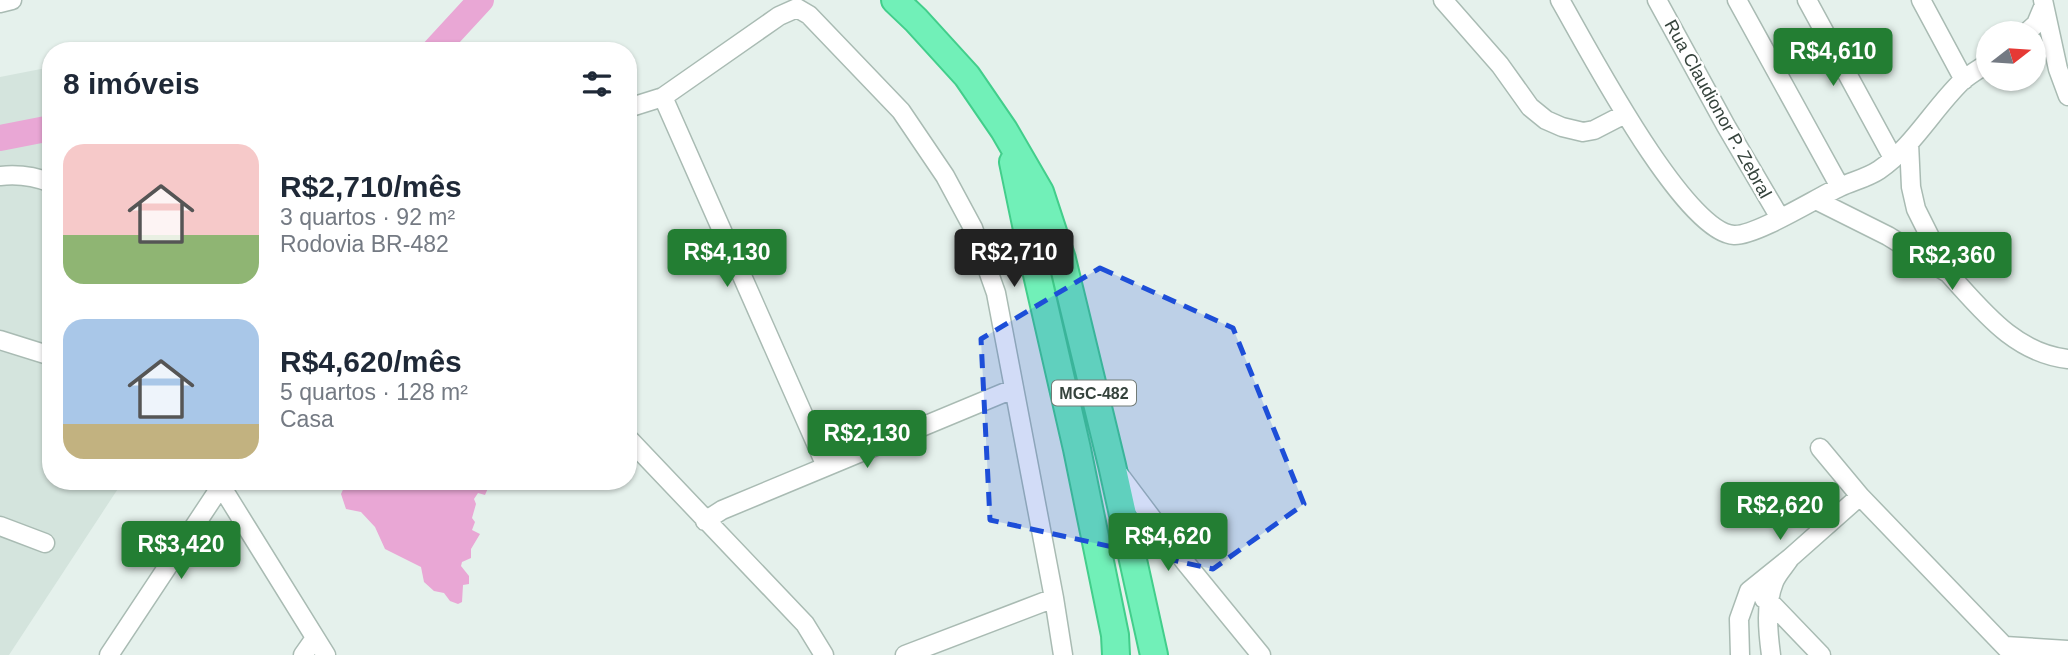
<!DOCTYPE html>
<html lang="pt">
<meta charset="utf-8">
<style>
:root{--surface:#fff;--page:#f6f6f7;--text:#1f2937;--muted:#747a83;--accent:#237e33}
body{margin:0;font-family:Helvetica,sans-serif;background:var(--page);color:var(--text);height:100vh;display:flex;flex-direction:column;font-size:26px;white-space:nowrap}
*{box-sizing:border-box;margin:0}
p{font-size:23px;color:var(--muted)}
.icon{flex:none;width:38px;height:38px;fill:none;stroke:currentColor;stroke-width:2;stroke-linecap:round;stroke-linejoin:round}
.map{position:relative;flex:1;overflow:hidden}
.details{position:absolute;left:42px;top:42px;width:595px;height:448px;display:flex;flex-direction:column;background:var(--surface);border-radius:28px;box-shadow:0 2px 5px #0004}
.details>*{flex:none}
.needle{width:46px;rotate:73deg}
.buttons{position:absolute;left:1976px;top:21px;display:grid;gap:14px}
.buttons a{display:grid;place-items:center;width:70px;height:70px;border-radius:50%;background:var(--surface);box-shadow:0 2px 5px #0004;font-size:35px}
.price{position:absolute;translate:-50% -60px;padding:0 16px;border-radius:7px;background:var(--accent);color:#fff;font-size:23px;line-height:46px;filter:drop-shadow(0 2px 4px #0008)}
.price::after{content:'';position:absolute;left:50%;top:42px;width:21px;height:16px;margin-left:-10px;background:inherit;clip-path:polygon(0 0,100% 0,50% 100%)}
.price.current{background:#222;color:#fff}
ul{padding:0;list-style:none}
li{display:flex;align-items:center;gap:21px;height:175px;padding:0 21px}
li span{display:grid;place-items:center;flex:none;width:196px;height:140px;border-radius:21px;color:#555}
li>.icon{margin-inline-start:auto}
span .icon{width:84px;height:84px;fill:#fffc;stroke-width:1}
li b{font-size:30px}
h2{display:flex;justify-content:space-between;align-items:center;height:84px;padding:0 21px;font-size:30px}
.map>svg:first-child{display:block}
</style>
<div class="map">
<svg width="2068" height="655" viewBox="0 0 2068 655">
<rect width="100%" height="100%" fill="#e5f1ec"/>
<path fill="#d4e4dd" d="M51,67V481H123L9,655H0V77Z"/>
<path fill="#e9a7d5" d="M347,481H491L485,495L478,493L474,499L476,504L472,518L475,522L472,530L480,534L471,549V558L462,562L461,566L469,576V584L463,585L462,602L458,604L450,601L444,593L434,591L424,582L421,567L385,549L375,527L361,512L346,509L341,494Z"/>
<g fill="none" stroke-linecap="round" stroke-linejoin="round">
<path stroke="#e9a7d5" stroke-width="26" d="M434,51L481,0
M0,138L51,128"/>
<defs>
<path id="minor" d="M1443,0L1500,65L1530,107L1546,120L1562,127L1583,132L1594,130L1625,114
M1560,0C1586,45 1684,233 1734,235C1756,236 1816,198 1840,187C1853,181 1867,178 1879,170C1913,147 1933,109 1962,81C1970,74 1979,69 1988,63
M1657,0L1726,126L1780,218
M1737,0L1840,187
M1807,0L1893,158
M1921,0L1964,80
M2043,0L2058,69L2068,96
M0,3L12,0
M2026,33L2036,24L2044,5
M663,97L826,466
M628,108L663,97L779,16L797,8L809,15L901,111L945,176L973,228L996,293L1054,598L1063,655
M0,176C18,174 34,176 51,183
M1816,200L1888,236L1948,273L1916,209L1911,187L1909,143
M1948,273C1982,310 2014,353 2068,359
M0,340L51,356
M628,438L805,624L824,655
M1820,448L1860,496L2013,655
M1118,473L1185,562L1261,655
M218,481L326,655
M705,521L722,510L1013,389
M0,526L45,543
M1790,558L1860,496
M1764,599L1770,602L1821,655
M2005,646L2068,650
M109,655L221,486
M303,655L315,638
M905,655L1054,598
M1740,655L1739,619L1749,591L1790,558C1785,566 1777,574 1774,582C1765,604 1768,632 1771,655"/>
<path id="highway" d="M895,0L916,20L967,76L1004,130L1040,192L1062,259L1112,465L1154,655
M1013,162L1030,244L1077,449L1115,635L1116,655"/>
</defs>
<use href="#minor" stroke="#a9bbb3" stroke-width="21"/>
<use href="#highway" stroke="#42ce8b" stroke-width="30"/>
<use href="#minor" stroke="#fff" stroke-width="18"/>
<use href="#highway" stroke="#71f0b8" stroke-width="26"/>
</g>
<path fill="#1d4ed8" fill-opacity="0.2" stroke="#1d4ed8" stroke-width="5" stroke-dasharray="14 9" stroke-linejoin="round" d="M1100,268L1233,328L1304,504L1213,569L990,520L981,339Z"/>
<g text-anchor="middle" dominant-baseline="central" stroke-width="5" stroke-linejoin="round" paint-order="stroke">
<rect fill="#fff" stroke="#727b76" stroke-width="2" x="1052" y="380.5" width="84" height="25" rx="5"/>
<g font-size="16" font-weight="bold" fill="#35433c">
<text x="1094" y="393">MGC-482</text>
</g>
<g font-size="18" fill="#35433c" stroke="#fff">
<text transform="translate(1718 109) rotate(61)">Rua Claudionor P. Zebral</text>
</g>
</g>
</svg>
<div class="buttons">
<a><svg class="needle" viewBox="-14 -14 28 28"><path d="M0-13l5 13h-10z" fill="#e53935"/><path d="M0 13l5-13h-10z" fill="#747a83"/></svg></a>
</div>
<b class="price" style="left:1833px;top:88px">R$4,610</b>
<b class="price" style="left:727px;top:289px">R$4,130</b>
<b class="price current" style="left:1014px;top:289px">R$2,710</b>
<b class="price" style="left:1952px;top:292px">R$2,360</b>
<b class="price" style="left:867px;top:470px">R$2,130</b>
<b class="price" style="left:1780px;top:542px">R$2,620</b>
<b class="price" style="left:1168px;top:573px">R$4,620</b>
<b class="price" style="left:181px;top:581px">R$3,420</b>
<section class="details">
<h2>8 imóveis<svg class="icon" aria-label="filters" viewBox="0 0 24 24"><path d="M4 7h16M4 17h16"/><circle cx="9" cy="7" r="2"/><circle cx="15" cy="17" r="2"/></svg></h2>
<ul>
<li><span style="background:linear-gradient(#f6c9c9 65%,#8fb573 0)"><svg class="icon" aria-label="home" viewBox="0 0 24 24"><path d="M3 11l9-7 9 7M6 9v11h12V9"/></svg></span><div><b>R$2,710/mês</b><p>3 quartos · 92 m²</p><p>Rodovia BR-482</p></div></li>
<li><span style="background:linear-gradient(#a9c7e8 75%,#c2b280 0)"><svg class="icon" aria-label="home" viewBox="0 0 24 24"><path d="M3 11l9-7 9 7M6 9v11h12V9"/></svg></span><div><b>R$4,620/mês</b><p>5 quartos · 128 m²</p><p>Casa</p></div></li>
</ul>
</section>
</div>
